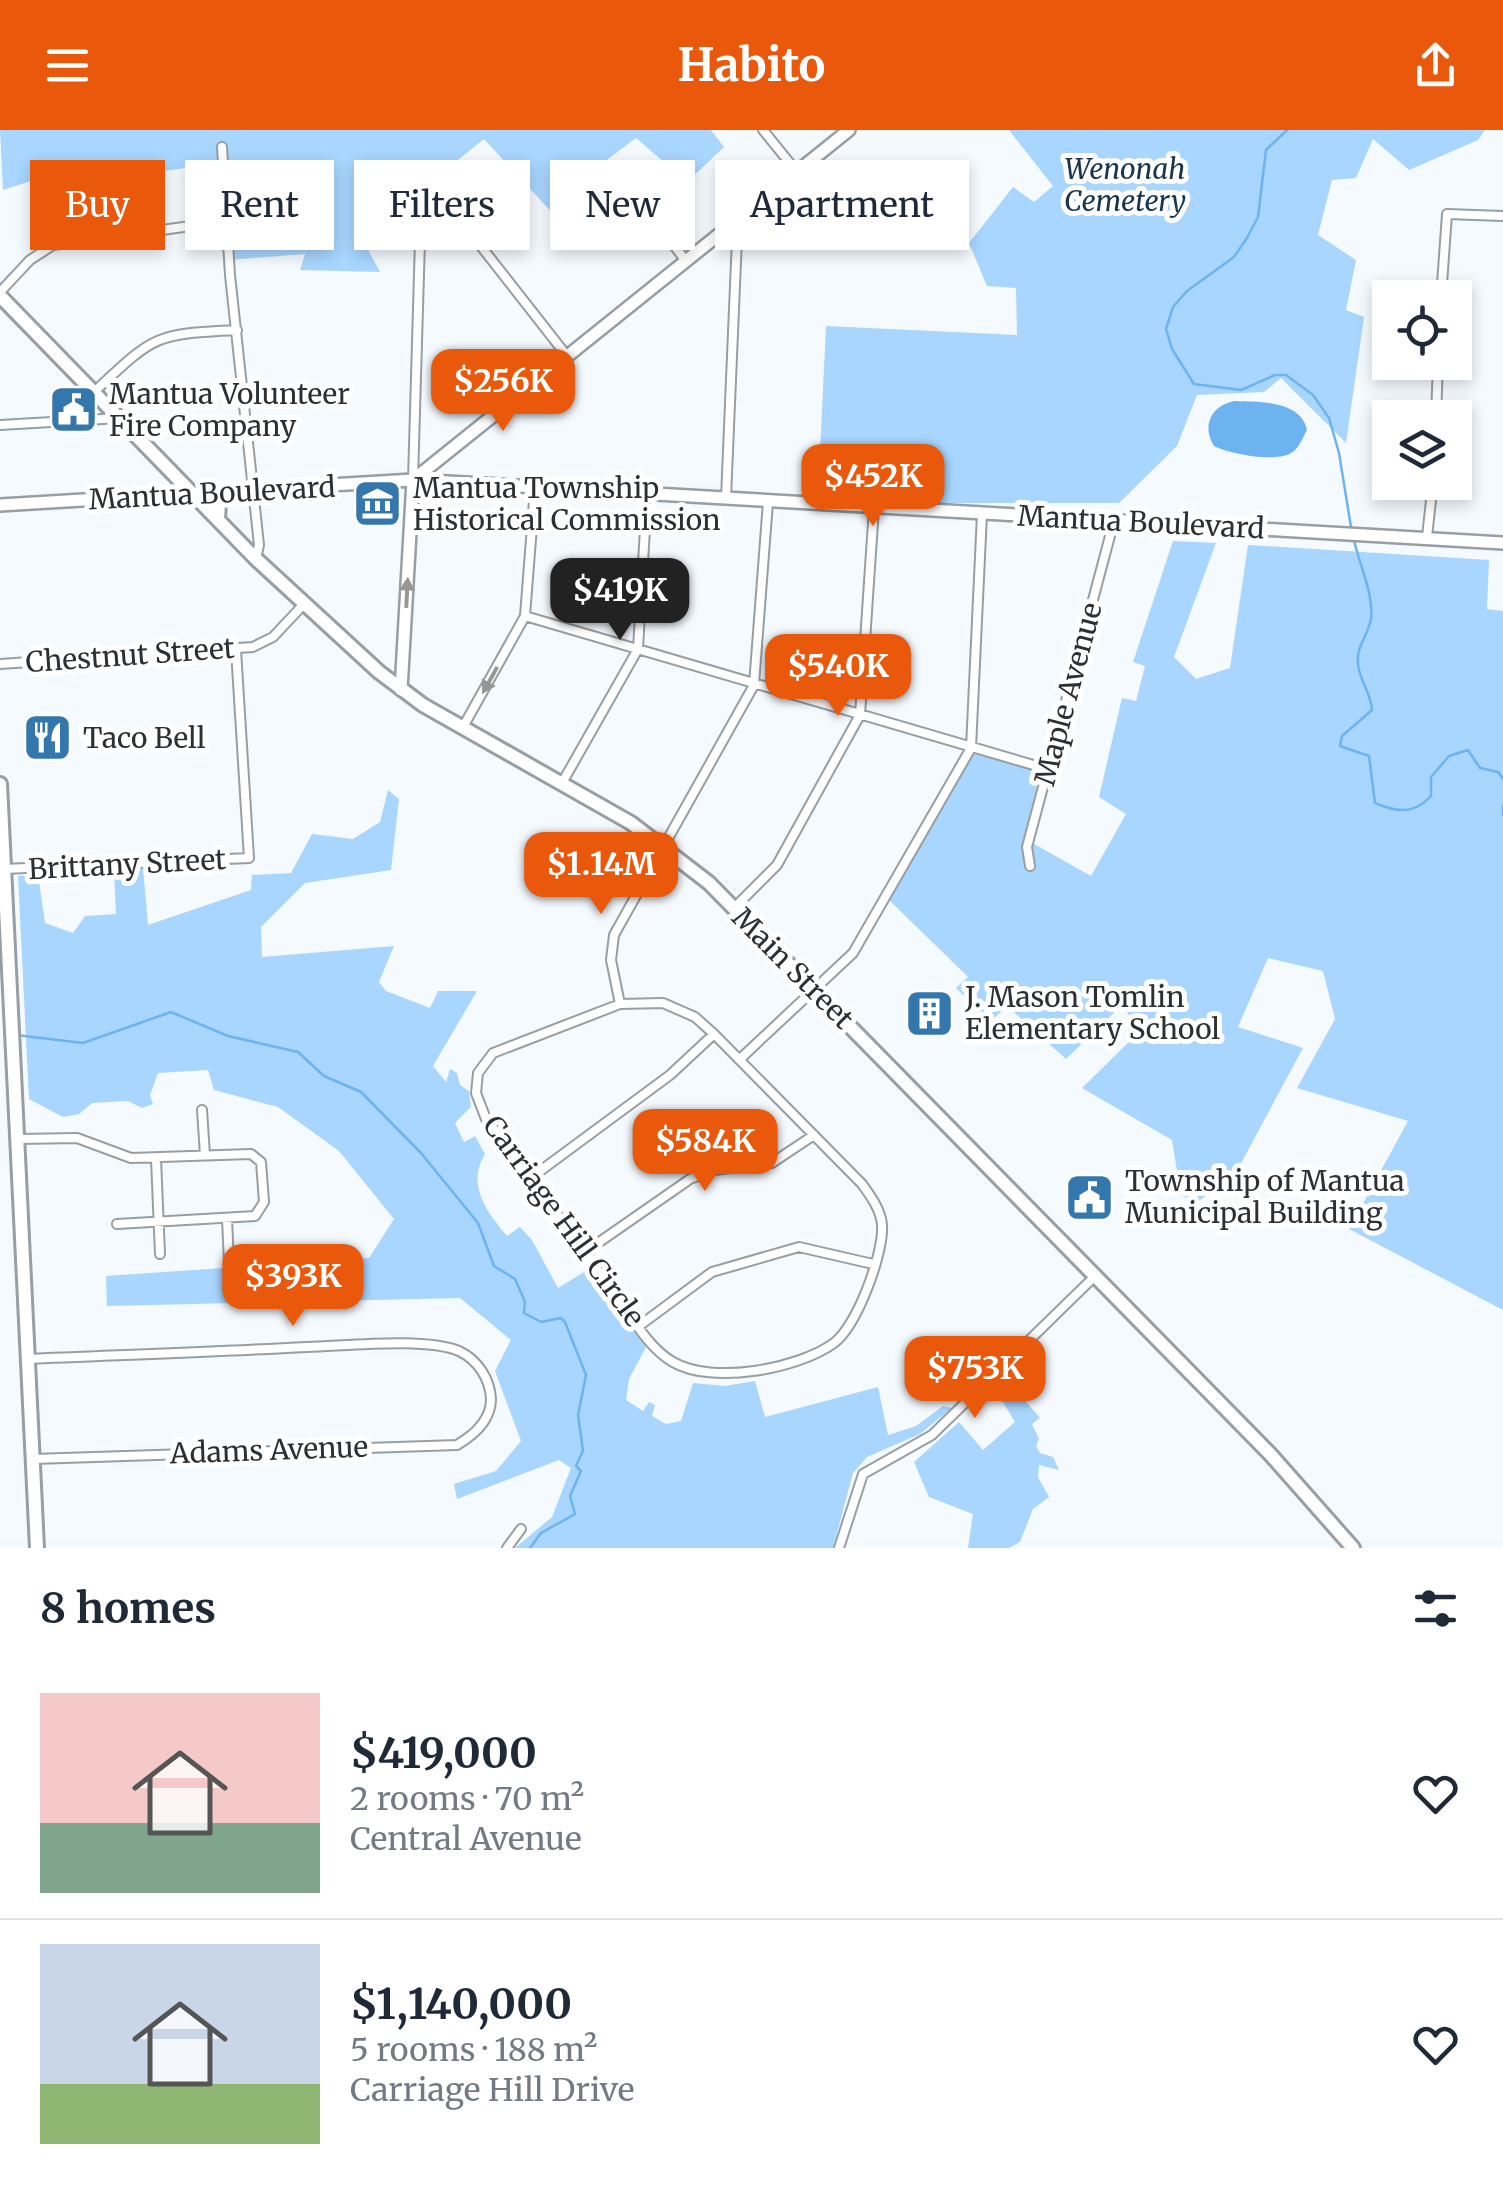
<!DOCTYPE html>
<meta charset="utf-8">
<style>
:root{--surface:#fff;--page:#f6f6f7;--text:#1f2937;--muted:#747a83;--line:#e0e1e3;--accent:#ea580c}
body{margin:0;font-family:Merriweather,serif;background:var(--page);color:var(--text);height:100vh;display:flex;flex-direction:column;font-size:38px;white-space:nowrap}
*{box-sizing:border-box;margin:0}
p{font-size:32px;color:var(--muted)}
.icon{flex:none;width:55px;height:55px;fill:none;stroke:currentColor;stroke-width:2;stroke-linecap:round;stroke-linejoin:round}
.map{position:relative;height:1418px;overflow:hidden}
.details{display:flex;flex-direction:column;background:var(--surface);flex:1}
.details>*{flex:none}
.banner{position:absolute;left:30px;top:30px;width:1000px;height:90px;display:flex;gap:20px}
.controls{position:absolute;left:1372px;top:150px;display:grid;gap:20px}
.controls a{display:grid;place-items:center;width:100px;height:100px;border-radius:0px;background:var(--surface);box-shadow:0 5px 15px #0003;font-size:50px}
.price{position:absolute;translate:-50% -85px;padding:0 22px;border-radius:20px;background:var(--accent);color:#fff;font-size:32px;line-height:65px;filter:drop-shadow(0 2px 5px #0008)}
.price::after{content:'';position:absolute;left:50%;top:60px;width:30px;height:22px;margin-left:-15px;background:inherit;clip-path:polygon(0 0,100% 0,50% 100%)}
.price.selected{background:#222;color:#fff}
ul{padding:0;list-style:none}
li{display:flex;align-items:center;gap:30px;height:250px;padding:0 40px}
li+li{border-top:2px solid var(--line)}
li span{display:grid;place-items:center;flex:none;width:280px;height:200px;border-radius:0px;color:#555}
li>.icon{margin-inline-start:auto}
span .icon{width:120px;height:120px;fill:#fffc;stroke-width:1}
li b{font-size:42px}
h2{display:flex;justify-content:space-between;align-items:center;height:120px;padding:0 40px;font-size:42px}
.chip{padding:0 35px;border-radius:0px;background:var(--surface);box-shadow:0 5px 15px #0003;font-size:35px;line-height:90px}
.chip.selected{background:var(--accent);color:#fff}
header{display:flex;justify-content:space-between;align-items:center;height:130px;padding:0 40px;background:var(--accent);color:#fff;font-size:45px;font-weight:700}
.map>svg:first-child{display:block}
</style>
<header><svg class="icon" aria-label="menu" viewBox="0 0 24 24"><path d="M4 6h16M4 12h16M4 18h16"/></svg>Habito<svg class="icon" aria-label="share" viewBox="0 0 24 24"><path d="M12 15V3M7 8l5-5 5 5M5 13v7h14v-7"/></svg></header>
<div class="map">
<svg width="1503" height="1418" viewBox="0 0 1503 1418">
<rect width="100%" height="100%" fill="#f5fafe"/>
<path fill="#a8d6fe" d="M0,0H711L724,17L687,52L636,8L576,53L588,85L569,101L484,9L428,54L365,114L380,142L300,140L305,124L229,130L220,33L88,52L80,35L3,60Z
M1009,0H1485L1478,10L1409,40L1373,9L1356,48L1332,50L1318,105L1356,130L1346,180L1364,187L1346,313L1281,248L1264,262L1197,265L1177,316L1119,373H918L818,365L826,196L1017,205L1016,158L987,156L969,113L1013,57L1034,72L1053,56Z
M1173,411L1216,413L1174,527L1196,549L1230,538L1248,415L1489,430L1487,479L1503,481V1180L1349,1099L1408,991L1297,958L1335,889L1323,841L1268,828L1238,897L1303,918L1239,1037L1198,1072L1181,1065L1172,1010L1082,958L1142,899L1121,876L1066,929L1007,876L990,892L956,858L968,847L885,766L967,615L1044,639L1027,710L1091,746L1126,684L1099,667L1122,568L1136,571L1145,536L1133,532Z
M388,660L399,669L391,740L305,753L261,797L262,827L394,816L379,852L386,861L430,878L438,861H477L433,936L446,952L450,939L457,943L460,955L469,961L471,977L455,993L464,1012L475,1006L485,1024C466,1055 487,1082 507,1106L520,1097L532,1110L558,1158L589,1139L646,1217L629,1249L626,1270L643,1281L649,1272L655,1275L652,1286L666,1294L681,1291L693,1253L725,1256L755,1251L765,1287L878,1257L888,1305L916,1296L943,1276L952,1278L920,1304L867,1327L853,1343L833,1418H515L552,1387L571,1338L559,1330L457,1369L454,1354L496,1341L521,1311L495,1241L511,1210L460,1168L107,1176L106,1146L369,1128L394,1089L339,1021L278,977L214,960L208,940L158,943L150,965L153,974L142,978L128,971L92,973L79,984L63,987L29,969L18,746L38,745L45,793L73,803L85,786L116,784L114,741L143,738L148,795L251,760L252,745L291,743L312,704L353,709L380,692Z
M1005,1247L1040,1288L1032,1294L1039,1309L1036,1316L1040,1323L1053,1327L1059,1340L1039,1335L1038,1347L1049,1367L1033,1379L1020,1412L1009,1418H968L973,1384L929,1367L914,1332L959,1292L983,1320L1015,1292L993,1256Z"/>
<path fill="#6db3ef" d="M1235,271C1259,272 1301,270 1307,300C1303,307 1300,316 1294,321C1280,334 1229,324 1214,316C1201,295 1212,275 1235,271Z"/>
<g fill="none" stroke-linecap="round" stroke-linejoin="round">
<path stroke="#6db3ef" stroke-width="2.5" d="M1287,0L1266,20L1258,87L1247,108L1234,127L1187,161L1173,177L1166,199L1172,219L1194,254L1241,260L1275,245H1286L1313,265L1329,288L1339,323L1351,397
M1354,410C1359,434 1374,464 1371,489C1368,506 1356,516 1358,534C1359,550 1371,562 1372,580L1342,606L1340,616L1369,626L1375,673C1396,682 1414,685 1431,666V647L1449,626L1468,620L1480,638L1498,642L1503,649
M1503,676V685
M16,905L83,913L171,882L228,906L298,922L324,946L361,962L421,1023L478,1093L494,1136L515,1149L525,1172L524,1183L541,1192L561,1188L565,1192L586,1245L578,1285L583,1321L576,1336L581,1341L570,1366L575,1384L541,1403L530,1418"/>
<defs>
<path id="street" d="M763,0L797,42
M222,17L230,145L259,415L256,429
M616,41L686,131
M0,162L30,130L53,115L227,91
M1441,168L1447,84L1503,86
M95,261C155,205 154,204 237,200
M1436,288L1438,232
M0,295L120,288
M413,350L422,41L567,226
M726,368L737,108L731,95
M1427,407L1433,352
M525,486L1047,639
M0,534L253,517L273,507L304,474
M463,597L525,486L535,358
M562,653L638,519L647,364
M1030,736L1027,717L1114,391
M4,739L249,728L236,520
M734,778L777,735L860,585L874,378
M663,873L695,887L714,904L862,1054C870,1065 881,1080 882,1095C884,1123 857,1196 834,1213C798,1239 712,1255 673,1232C648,1218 630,1184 614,1162C571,1104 530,1046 486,989L476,963L478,943L493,923L620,874Z
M620,874L611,830L614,805L754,555L768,372
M740,929L853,823L971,618L982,384
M202,980L205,1025
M18,1009L77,1008L131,1028L251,1024L261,1032L264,1072L255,1086L117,1094
M156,1029L160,1124
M532,1047L670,945L714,904
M227,1089L229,1132
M585,1122L690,1049L714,1040L772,1033L814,1005
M639,1196L712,1142L799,1117L873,1134
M26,1229C120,1225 213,1222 307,1217C346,1216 425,1207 459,1221C478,1230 490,1249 491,1269C491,1291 474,1305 457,1315L33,1329
M507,1418L521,1399
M839,1418L863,1344L932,1305L1095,1146"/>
<path id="secondary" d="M413,350L849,0
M0,375L413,350L1503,413
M401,560L413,350"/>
<path id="primary" d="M0,166L256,429L379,542L423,575L631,693L709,753L1270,1324L1353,1418
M218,389L219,373L229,362
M0,654L37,1418"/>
</defs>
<use href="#street" stroke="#979ea4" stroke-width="12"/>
<use href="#secondary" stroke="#979ea4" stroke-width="16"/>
<use href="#primary" stroke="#979ea4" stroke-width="18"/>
<use href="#street" stroke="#fff" stroke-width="8"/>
<use href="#secondary" stroke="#fff" stroke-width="11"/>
<use href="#primary" stroke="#fff" stroke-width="12"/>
</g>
<defs><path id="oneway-solid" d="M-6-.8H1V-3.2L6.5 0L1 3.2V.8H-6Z" transform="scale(2.5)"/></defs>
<g fill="#969898">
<use href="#oneway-solid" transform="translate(407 463) rotate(-87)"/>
<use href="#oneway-solid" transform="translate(490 550) rotate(119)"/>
</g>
<defs>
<symbol id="civic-square" viewBox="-11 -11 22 22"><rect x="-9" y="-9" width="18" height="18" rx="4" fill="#3477ad" stroke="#fff"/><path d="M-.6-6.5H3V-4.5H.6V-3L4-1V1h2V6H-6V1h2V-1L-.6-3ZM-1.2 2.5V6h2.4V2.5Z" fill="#fff"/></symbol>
<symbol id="museum-square" viewBox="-11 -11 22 22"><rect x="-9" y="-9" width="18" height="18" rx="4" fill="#3477ad" stroke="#fff"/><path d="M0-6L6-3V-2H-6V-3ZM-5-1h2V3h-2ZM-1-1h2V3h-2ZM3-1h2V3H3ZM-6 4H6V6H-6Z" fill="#fff"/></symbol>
<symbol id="restaurant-square" viewBox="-11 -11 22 22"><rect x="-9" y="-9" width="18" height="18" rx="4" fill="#3477ad" stroke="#fff"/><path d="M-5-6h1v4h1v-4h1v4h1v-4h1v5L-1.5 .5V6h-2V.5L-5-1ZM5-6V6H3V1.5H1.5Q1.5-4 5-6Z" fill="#fff"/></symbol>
<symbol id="building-square" viewBox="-11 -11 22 22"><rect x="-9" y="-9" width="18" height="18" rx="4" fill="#3477ad" stroke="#fff"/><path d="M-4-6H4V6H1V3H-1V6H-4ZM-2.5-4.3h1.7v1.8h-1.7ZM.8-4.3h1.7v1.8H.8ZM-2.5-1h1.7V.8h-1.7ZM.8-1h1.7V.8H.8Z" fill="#fff"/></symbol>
</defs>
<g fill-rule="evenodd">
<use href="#civic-square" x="46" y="252" width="55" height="55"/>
<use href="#museum-square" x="350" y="346" width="55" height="55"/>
<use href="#restaurant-square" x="20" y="580" width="55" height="55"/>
<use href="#building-square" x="902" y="856" width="55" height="55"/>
<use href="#civic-square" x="1062" y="1040" width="55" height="55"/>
</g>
<g text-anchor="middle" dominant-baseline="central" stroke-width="10" stroke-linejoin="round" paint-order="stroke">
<g font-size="28" font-style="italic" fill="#17354d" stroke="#fff">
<text x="1125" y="39">Wenonah<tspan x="1125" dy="32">Cemetery</tspan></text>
</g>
<g font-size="28" fill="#2d3032" stroke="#fff" text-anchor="start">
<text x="109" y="264">Mantua Volunteer<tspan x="109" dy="32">Fire Company</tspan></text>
<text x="413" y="358">Mantua Township<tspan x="413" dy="32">Historical Commission</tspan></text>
<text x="83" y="608">Taco Bell</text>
<text x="965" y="867">J. Mason Tomlin<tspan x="965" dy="32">Elementary School</tspan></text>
<text x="1125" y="1051">Township of Mantua<tspan x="1125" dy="32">Municipal Building</tspan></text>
</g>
<g font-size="28" fill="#2d3032" stroke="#fff">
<text transform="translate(212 363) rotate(-3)">Mantua Boulevard</text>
<text transform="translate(1141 392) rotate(3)">Mantua Boulevard</text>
<text transform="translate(130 525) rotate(-4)">Chestnut Street</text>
<text transform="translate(1068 564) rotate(-75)">Maple Avenue</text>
<text transform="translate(127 734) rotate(-3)">Brittany Street</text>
<text transform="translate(793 838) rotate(45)">Main Street</text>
<text transform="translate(564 1091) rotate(54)">Carriage Hill Circle</text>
<text transform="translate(269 1320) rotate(-2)">Adams Avenue</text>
</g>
</g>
</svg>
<div class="controls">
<a><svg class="icon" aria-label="locate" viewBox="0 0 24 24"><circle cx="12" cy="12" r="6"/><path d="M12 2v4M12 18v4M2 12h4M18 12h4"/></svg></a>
<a><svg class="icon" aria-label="layers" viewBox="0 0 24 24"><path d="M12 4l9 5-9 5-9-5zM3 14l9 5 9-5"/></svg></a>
</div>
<b class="price" style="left:503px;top:304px">$256K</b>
<b class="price" style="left:873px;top:399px">$452K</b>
<b class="price selected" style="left:620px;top:513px">$419K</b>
<b class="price" style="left:838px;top:589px">$540K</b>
<b class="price" style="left:601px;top:787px">$1.14M</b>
<b class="price" style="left:705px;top:1064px">$584K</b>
<b class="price" style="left:293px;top:1199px">$393K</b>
<b class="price" style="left:975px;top:1291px">$753K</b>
<div class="banner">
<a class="chip selected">Buy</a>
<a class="chip">Rent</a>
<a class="chip">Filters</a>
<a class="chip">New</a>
<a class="chip">Apartment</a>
</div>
</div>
<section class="details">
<h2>8 homes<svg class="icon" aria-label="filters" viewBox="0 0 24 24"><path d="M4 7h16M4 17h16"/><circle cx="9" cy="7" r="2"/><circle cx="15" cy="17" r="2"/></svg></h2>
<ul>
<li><span style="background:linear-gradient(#f6c9c9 65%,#7fa58c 0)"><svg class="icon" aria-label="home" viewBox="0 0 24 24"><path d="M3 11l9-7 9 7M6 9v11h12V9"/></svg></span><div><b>$419,000</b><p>2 rooms · 70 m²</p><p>Central Avenue</p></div><svg class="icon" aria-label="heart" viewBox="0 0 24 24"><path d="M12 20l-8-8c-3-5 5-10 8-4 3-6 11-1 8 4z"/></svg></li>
<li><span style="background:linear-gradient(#c9d6e8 70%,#8fb573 0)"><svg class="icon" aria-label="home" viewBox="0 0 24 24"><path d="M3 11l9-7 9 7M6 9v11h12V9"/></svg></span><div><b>$1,140,000</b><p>5 rooms · 188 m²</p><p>Carriage Hill Drive</p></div><svg class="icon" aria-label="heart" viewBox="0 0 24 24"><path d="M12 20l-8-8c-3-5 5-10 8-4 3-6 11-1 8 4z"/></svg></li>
</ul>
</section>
